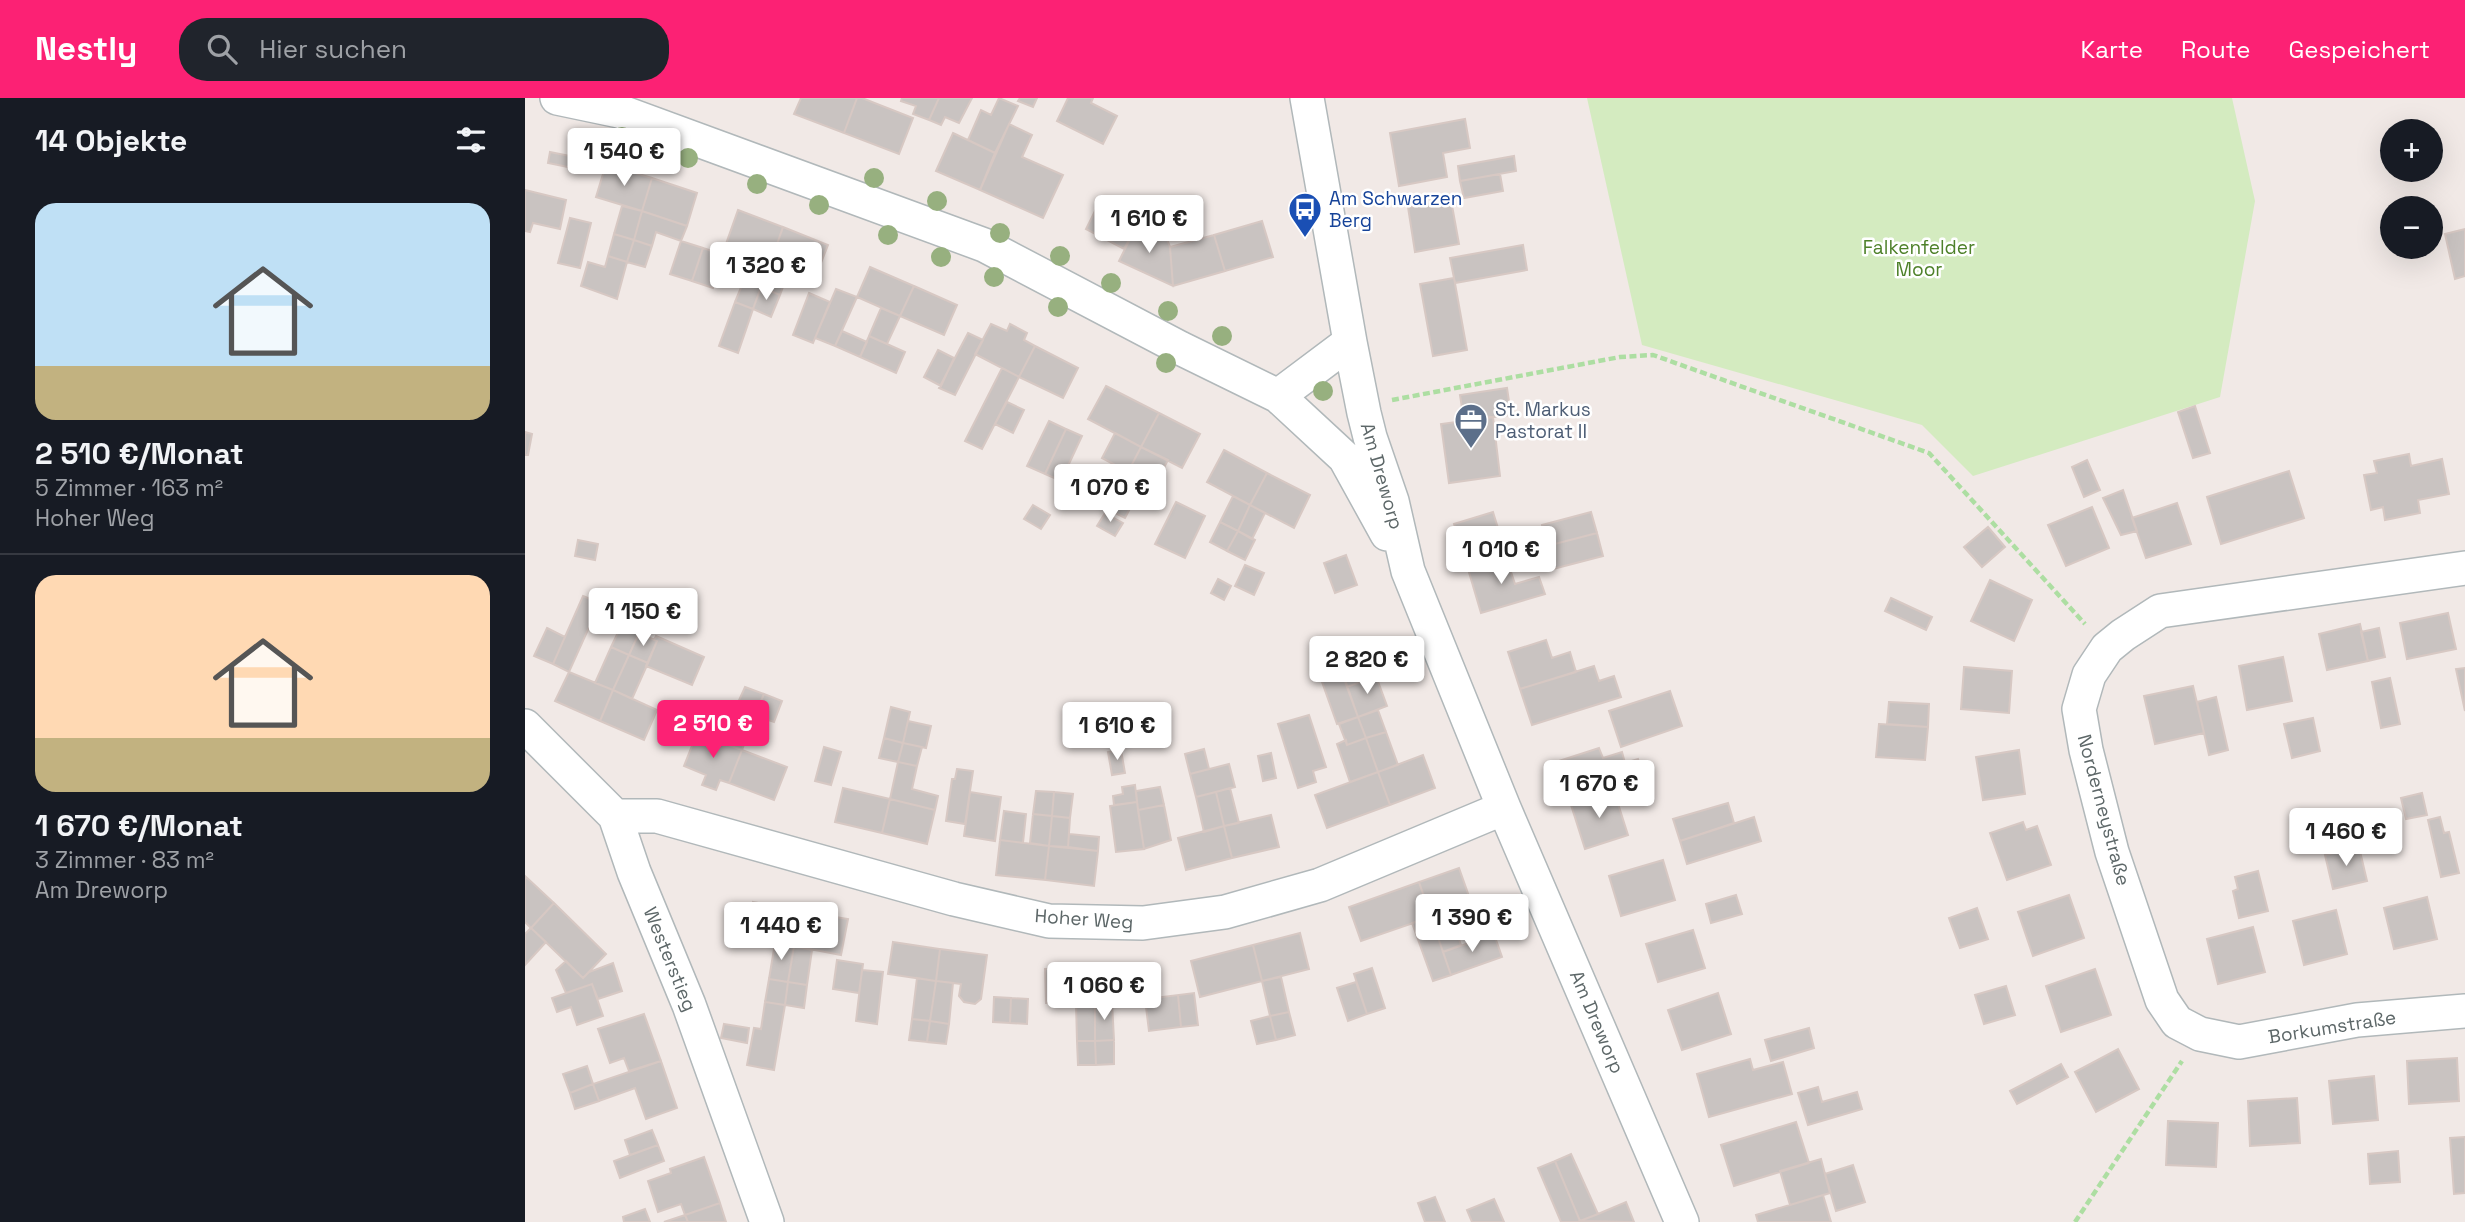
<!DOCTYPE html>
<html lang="de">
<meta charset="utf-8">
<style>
:root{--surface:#171b24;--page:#20242c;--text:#f1f3f6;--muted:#9ea1a6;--line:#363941;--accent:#fc2174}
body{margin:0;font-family:"Space Grotesk",sans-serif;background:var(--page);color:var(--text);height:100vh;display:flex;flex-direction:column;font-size:26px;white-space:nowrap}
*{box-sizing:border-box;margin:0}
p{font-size:23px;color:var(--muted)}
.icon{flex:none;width:38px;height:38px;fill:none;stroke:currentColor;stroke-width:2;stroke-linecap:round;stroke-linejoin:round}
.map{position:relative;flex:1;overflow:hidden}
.details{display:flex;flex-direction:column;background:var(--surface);width:525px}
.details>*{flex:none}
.fabs{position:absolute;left:1855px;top:21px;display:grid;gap:14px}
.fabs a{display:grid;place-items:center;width:63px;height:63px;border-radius:50%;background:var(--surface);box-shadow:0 7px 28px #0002;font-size:35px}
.price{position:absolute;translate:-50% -60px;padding:0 16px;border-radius:7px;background:#fff;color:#222;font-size:23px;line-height:46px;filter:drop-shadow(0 2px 4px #0008)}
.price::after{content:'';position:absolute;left:50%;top:42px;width:21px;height:16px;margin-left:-10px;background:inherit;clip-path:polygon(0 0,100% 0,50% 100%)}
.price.selected{background:var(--accent);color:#fff}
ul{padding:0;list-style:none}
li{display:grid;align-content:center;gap:14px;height:371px;padding:0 35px}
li+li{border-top:2px solid var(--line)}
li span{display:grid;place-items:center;height:217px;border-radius:21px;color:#555}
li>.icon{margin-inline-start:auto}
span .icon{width:126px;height:126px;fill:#fffc;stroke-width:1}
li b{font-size:30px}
h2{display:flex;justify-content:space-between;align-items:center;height:84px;padding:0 35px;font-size:30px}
header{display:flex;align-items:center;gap:42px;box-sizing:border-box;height:98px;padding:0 35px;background:var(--accent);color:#fff}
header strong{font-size:33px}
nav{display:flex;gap:38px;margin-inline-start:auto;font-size:24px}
.search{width:490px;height:63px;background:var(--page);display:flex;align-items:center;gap:18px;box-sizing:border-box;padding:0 24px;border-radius:28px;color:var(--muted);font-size:26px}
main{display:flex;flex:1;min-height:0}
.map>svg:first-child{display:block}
</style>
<header>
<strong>Nestly</strong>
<div class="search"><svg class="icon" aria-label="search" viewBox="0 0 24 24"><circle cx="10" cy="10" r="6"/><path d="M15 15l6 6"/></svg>Hier suchen</div>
<nav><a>Karte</a><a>Route</a><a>Gespeichert</a></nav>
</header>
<main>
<section class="details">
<h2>14 Objekte<svg class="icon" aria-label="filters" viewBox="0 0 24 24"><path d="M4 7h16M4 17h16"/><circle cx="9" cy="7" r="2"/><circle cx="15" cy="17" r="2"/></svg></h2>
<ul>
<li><span style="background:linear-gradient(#bfe0f5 75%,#c2b280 0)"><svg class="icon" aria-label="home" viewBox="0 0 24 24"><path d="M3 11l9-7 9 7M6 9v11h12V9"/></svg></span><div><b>2 510 €/Monat</b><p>5 Zimmer · 163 m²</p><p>Hoher Weg</p></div></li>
<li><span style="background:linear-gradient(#ffd9b3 75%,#c2b280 0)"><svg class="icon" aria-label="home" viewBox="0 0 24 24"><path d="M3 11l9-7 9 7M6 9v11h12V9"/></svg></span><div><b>1 670 €/Monat</b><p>3 Zimmer · 83 m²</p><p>Am Dreworp</p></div></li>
</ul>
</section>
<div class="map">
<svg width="1940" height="1124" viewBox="0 0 1940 1124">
<rect width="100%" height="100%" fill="#f1e9e6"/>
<path fill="#d4ebc0" d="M1062,0H1707L1730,103L1695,299L1448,378L1397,327L1117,247Z"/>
<path fill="#c9c3c1" stroke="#d7c8c3" stroke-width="2" d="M276,0H332L319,35L269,16Z
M332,0H337L388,20L374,56L319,35Z
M377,0H414L404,22L388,16L391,8L376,3Z
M414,0H447L434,25L420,19L416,27L404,22Z
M474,0L493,8L470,55L443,42L456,12L466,17Z
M495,0H512L508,9L493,3Z
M543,0H568L566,5L592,18L578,46L532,23Z
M940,21L945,50L918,55L922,79L874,88L865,35Z
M484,26L507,37L497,59L538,77L518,120L455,92Z
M428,35L470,55L455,92L411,73Z
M25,54L50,59L48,70L23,65Z
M989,58L991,73L935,83L933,68Z
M81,66L127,80L117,113L71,99Z
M975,76L978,93L939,100L935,83Z
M127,80L172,95L162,128L117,113Z
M0,92L41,102L35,131L8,125L5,134L0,133Z
M926,102L934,146L890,154L883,109Z
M573,107L612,127L599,151L561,131Z
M97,108L117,113L109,142L89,136Z
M213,112L258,129L246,163L201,146Z
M117,113L162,128L156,143L131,134L127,148L109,142Z
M45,120L66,125L55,170L33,165Z
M737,123L748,159L700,173L689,137Z
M612,127L642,141L645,149L648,188L594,163Z
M258,129L303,147L290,180L246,163Z
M1940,131V178L1930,181L1920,136Z
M89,136L109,142L102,164L83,158Z
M689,137L700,173L648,188L645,149Z
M109,142L127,148L120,169L102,164Z
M156,143L178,150L167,183L145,176Z
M998,147L1002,172L930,185L925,160Z
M178,150L199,157L188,190L167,183Z
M83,158L102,164L92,201L56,188L63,164L80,169Z
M232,158L246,163L236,189L223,184Z
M246,163L265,170L255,197L236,189Z
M345,169L389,188L375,218L332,199Z
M929,180L942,252L908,258L895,186Z
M219,182L236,189L228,211L210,204Z
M389,188L432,207L419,237L375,218Z
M236,189L255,197L246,219L228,211Z
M311,191L332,199L310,248L290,240Z
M284,195L305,204L288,245L268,237Z
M210,204L228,211L213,255L194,248Z
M356,210L375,218L362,246L344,238Z
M466,226L482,233L485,226L502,235L499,242L510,248L494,279L450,256Z
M317,233L342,244L335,259L310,248Z
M443,235L458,242L430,297L414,290Z
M344,238L380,254L371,275L335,259Z
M510,248L553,270L538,300L494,279Z
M413,252L429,260L416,288L399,279Z
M477,270L494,279L457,351L440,343Z
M581,288L634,315L616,349L563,321Z
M982,290L986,317L939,323L935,297Z
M482,304L499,312L488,335L470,326Z
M1670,308L1685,355L1668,360L1653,314Z
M634,315L675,336L657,370L616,349Z
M968,319L975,378L924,385L916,326Z
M524,323L541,331L520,376L502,368Z
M541,331L557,338L536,383L520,376Z
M0,334L7,336L3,357H0Z
M590,335L616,349L603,374L577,360Z
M616,349L643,362L630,387L603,374Z
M699,352L742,375L725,407L682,384Z
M1884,356L1886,368L1917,361L1924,396L1893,402L1895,415L1860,422L1858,409L1846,412L1839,377L1852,375L1849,363Z
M1562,362L1575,392L1559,399L1547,369Z
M587,365L603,374L593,393L577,384Z
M1764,373L1779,420L1696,446L1682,399Z
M603,374L620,382L610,401L593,393Z
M742,375L785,397L769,430L725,407Z
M577,384L593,393L584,412L567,403Z
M1598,392L1612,433L1596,437L1578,400Z
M593,393L610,401L600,420L584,412Z
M708,398L725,407L713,433L695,424Z
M651,404L680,418L660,460L630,446Z
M1652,405L1666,446L1621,460L1607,420Z
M508,407L525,417L516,431L499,421Z
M725,407L740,415L727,441L713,433Z
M1567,409L1584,450L1541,468L1523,427Z
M968,414L976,440L998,433L1003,452L943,471L929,426Z
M1066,414L1072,435L1022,448L1017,427Z
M580,415L598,425L590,438L572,428Z
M695,424L713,433L702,453L685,444Z
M1463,429L1480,449L1457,469L1439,449Z
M713,433L730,442L720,462L702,453Z
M1072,435L1078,458L1028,471L1022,448Z
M53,442L73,446L70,462L50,458Z
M821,457L832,487L810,495L799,465Z
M981,459L990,486L1014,479L1020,496L956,515L943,471Z
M720,467L739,475L729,497L710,488Z
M693,481L706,488L699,502L686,495Z
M1465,482L1507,502L1489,543L1446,523Z
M112,492L129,499L114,535L96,528Z
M58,498L75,505L44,574L28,566Z
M1366,500L1407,519L1401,532L1360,513Z
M1923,515L1931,551L1882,561L1875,525Z
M1835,526L1843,563L1802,572L1794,536Z
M96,528L114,535L104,557L86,549Z
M22,530L40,539L28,566L9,558Z
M1854,530L1860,559L1843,563L1836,534Z
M114,535L132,543L123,565L104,557Z
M131,538L179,559L167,587L121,568L132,543L129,542Z
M1021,542L1027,560L1045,554L1051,574L995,591L983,554Z
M86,549L104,557L88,592L70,585Z
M104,557L123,565L107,601L88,592Z
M1758,559L1767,603L1722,612L1714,568Z
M844,566L849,579L822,589L817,575Z
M1069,568L1074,583L1089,578L1096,599L1007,627L995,591Z
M1439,569L1487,573L1484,615L1436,611Z
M1940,570V613L1931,571Z
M817,573L833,619L812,626L796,581Z
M44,574L88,592L75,623L30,603Z
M851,578L862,608L833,619L822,589Z
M1865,580L1875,626L1856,630L1847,584Z
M1668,588L1679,635L1630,646L1619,598Z
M220,589L239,596L230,617L211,609Z
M88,592L132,612L119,642L75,623Z
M1145,593L1157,628L1096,649L1084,613Z
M239,596L257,603L249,624L230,617Z
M1691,599L1703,652L1684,657L1672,604Z
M1364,604L1404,606L1403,629L1362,626Z
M158,607L172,613L162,639L147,633Z
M211,609L230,617L217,652L196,644Z
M366,609L385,614L378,645L359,640Z
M853,612L861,634L841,640L833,619Z
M784,617L801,669L788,673L791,684L773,690L753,626Z
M833,619L841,640L822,647L814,626Z
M1788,620L1795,653L1767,660L1759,626Z
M383,623L406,628L401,650L378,645Z
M1354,626L1403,629L1400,662L1351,659Z
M861,634L873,667L853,674L841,640Z
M172,635L217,652L204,685L195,682L191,692L177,687L181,677L159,668Z
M359,640L378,645L373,664L354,660Z
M841,640L853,674L825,684L812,646L821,642L822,647Z
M378,645L397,649L392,668L373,664Z
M299,649L316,654L306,687L290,683Z
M1074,650L1078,660L1097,654L1100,665L1113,661L1120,683L1046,707L1031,664Z
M679,651L684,671L665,676L660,656Z
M217,652L262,669L249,702L204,685Z
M596,652L600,675L587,677L583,654Z
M1494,652L1500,696L1458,702L1451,659Z
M746,655L751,680L738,683L733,658Z
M898,657L910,690L865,707L853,674Z
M373,664L392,668L387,691L413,698L410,712L365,701Z
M704,666L710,689L671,699L665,676Z
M432,671L448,673L440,726L421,723L427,681H430Z
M853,674L865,707L802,730L790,697Z
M610,687L612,704L589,707L588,698L598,696L597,689Z
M635,689L639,707L613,712L611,693Z
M318,690L365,701L357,735L310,724Z
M705,690L714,725L699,728L691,694Z
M511,693L529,694L527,718L508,716Z
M1089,693L1103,737L1060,751L1046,707Z
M445,694L476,699L470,743L439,738Z
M529,694L548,696L545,720L527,718Z
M691,694L699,728L679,734L671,699Z
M1897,695L1902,717L1881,721L1876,700Z
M365,701L410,712L402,746L357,735Z
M612,704L619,751L591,754L585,708Z
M1203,705L1209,725L1155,743L1148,721Z
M639,707L646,742L619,751L613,712Z
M479,713L501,716L498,745L475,742Z
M508,716L527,718L524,748L505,745Z
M746,717L754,749L707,760L699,728Z
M527,718L545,720L543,749L524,748Z
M1229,719L1236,743L1162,766L1155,743Z
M1915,719L1919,735L1924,734L1934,775L1916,779L1903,722Z
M1498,724L1501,732L1512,728L1526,767L1482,782L1465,735Z
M699,728L707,760L661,772L653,740Z
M544,736L574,739L573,753L543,749Z
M475,742L524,748L520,782L471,777Z
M524,748L573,753L569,788L520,782Z
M1834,749L1842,783L1808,791L1800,757Z
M1138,762L1150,802L1096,818L1084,778Z
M934,770L946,804L906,819L894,784Z
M1733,773L1743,813L1714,820L1708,793L1713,791L1710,779Z
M0,778L29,805L6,830L0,824Z
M894,784L906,819L836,843L824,809Z
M1211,797L1217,816L1186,825L1181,806Z
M1544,797L1559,840L1508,858L1493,814Z
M1902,799L1912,841L1869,851L1859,810Z
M228,804L275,813L269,848L221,839Z
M29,805L81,856L58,880L6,830Z
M1452,810L1463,841L1435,850L1424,820Z
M924,812L936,847L918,854L906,819Z
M1811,812L1822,856L1779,867L1768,823Z
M275,813L323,821L316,857L269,848Z
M906,819L926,877L908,883L887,825Z
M1728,829L1740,874L1693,886L1682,841Z
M6,830L21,844L0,867V836Z
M1168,832L1180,870L1133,884L1121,846Z
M775,835L784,871L737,883L728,847Z
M969,836L977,859L926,877L918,854Z
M368,844L415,851L411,883L363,876Z
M250,845L269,848L263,884L244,881Z
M728,847L737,883L675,899L666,863Z
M269,848L287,852L282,887L263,884Z
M415,851L462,857L456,901L450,906L439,904L434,898L436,886L411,883Z
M312,862L338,866L334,895L308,891Z
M41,863L58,880L64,874L88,865L97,893L73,901L67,886L41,895L31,872Z
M617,869L618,903L570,904L569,870Z
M569,870L570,904L521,905L520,871Z
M847,870L860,910L842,916L829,876Z
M1570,871L1586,917L1536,934L1521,888Z
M337,872L358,874L352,926L331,923Z
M756,879L764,914L745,918L737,883Z
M392,880L411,883L405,923L387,921Z
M244,881L263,884L260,907L240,904Z
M411,883L428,885L424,926L405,923Z
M263,884L282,887L279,910L260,907Z
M831,884L842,916L823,923L812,890Z
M67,886L78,918L52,927L46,909L32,914L27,900Z
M1481,888L1490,917L1459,926L1450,897Z
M669,895L673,927L656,929L653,897Z
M1193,895L1206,936L1157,952L1143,912Z
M653,897L656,929L624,933L620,901Z
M469,899L486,900L485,925L468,924Z
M486,900L503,901L502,926L485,925Z
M240,904L260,907L249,972L222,967L229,930L236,931Z
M570,904H587L589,942L570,943Z
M570,904V943H552L551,905Z
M764,914L770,937L751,942L745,918Z
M119,916L136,963L104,973L99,960L85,965L73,931Z
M745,918L751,942L732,946L726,923Z
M387,921L405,923L402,944L384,942Z
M405,923L424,926L421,946L402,944Z
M199,926L224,930L222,945L196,940Z
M1284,930L1289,950L1246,963L1240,942Z
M589,942V966L571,967L570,943Z
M552,943H570L571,967H553Z
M1593,951L1614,991L1571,1014L1550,974Z
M1932,960L1934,1003L1884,1006L1882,963Z
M1225,961L1228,972L1258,964L1267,996L1184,1019L1172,976Z
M136,963L152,1010L121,1021L110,990L74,1003L68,986Z
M1536,966L1543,979L1492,1006L1485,993Z
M62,968L68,986L45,995L38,976Z
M1849,978L1853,1022L1808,1026L1804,983Z
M68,986L74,1003L50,1011L45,995Z
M1293,989L1297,1004L1332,994L1337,1011L1283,1027L1273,995Z
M1772,1000L1775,1045L1725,1048L1723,1003Z
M1643,1023L1693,1025L1691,1069L1641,1067Z
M1271,1024L1284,1065L1209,1088L1196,1047Z
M127,1032L133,1047L105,1057L100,1042Z
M1940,1039V1095L1929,1096L1925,1040Z
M133,1047L139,1063L95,1080L89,1063Z
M1873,1053L1875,1084L1845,1086L1843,1056Z
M1046,1056L1073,1116L1055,1123L1030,1063Z
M179,1059L195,1105L160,1117L156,1106L133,1114L123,1083L146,1075L145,1071Z
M1296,1061L1305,1095L1265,1107L1255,1073Z
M1030,1063L1055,1123L1053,1124H1036L1013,1070Z
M1328,1067L1340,1104L1311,1113L1300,1076Z
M1298,1097L1306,1124H1233L1231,1117Z
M910,1099L920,1124H900L893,1105Z
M969,1101L979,1124H947L942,1112Z
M1101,1104L1109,1124L1055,1123L1073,1116Z
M195,1105L201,1124H163L160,1117Z
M120,1111L125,1124H99L98,1119Z
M160,1117L163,1124H139Z"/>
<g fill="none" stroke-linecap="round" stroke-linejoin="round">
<defs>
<path id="street" d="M32,0L94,13L459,147L655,250L753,298L820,360L862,436
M782,0L825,244L839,315L845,339L867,403L883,473L979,710L1157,1124
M753,298L825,244
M1940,470L1635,513L1598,537L1582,550L1564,577L1554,611L1561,652L1587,754L1637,902L1652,924L1675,936L1714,944L1832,922L1940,913
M0,628L90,718L109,774L164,907L242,1124
M90,718H132L429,801L524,823L618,825L700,814L795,787L979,710"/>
</defs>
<use href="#street" stroke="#b1b8ba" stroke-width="36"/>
<path stroke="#addea2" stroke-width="4.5" stroke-dasharray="7 3.5" stroke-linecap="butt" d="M867,302L1095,259L1128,257L1404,355L1560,526
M1550,1124L1657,963"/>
<use href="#street" stroke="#fff" stroke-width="33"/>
</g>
<g fill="#97b07f">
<circle cx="97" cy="39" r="10"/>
<circle cx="163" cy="60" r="10"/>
<circle cx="349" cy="80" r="10"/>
<circle cx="232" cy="86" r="10"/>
<circle cx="412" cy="103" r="10"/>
<circle cx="294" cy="107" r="10"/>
<circle cx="475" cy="135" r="10"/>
<circle cx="363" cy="137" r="10"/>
<circle cx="535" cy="158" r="10"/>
<circle cx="416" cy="159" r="10"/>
<circle cx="469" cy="179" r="10"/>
<circle cx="586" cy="185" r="10"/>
<circle cx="533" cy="209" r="10"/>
<circle cx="643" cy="213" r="10"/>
<circle cx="697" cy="238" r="10"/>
<circle cx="641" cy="265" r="10"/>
<circle cx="798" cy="293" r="10"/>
</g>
<defs>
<symbol id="bus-pin" viewBox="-11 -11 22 30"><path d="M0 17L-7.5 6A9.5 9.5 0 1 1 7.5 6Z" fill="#1a4fb4" stroke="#fff"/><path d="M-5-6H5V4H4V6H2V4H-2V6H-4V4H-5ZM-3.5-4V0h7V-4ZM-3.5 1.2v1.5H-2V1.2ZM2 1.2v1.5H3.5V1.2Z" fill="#fff"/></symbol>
<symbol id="office-pin" viewBox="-11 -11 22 30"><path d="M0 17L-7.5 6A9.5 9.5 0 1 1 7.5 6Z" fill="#5c6f8a" stroke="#fff"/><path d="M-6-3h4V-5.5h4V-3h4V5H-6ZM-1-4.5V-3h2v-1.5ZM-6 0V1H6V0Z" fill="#fff"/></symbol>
</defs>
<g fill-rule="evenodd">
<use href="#bus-pin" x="761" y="92" width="38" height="52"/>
<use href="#office-pin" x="927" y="303" width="38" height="52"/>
</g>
<g text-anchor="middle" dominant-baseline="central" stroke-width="5" stroke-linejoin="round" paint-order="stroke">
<g font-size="19" fill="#164399" stroke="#fff" text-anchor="start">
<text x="804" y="100">Am Schwarzen<tspan x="804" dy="22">Berg</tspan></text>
</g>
<g font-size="19" fill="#4e812a" stroke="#fff">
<text x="1394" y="149">Falkenfelder<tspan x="1394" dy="22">Moor</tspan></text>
</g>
<g font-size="19" fill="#4e5e75" stroke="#fff" text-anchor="start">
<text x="970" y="311">St. Markus<tspan x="970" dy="22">Pastorat II</tspan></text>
</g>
<g font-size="19" fill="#5d6768" stroke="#fff">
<text transform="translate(857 378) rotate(74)">Am Dreworp</text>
<text transform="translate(1579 712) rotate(75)">Norderneystraße</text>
<text transform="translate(559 821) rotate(4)">Hoher Weg</text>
<text transform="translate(145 861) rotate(68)">Westerstieg</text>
<text transform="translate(1072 924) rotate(67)">Am Dreworp</text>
<text transform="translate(1807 929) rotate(-9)">Borkumstraße</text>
</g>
</g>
</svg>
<div class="fabs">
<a>+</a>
<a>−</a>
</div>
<b class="price" style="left:99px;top:90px">1 540 €</b>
<b class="price" style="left:624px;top:157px">1 610 €</b>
<b class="price" style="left:241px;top:204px">1 320 €</b>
<b class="price" style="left:585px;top:426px">1 070 €</b>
<b class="price" style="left:976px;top:488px">1 010 €</b>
<b class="price" style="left:118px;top:550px">1 150 €</b>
<b class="price" style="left:842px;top:598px">2 820 €</b>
<b class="price selected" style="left:188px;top:662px">2 510 €</b>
<b class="price" style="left:592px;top:664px">1 610 €</b>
<b class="price" style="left:1074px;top:722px">1 670 €</b>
<b class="price" style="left:1821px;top:770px">1 460 €</b>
<b class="price" style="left:947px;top:856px">1 390 €</b>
<b class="price" style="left:256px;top:864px">1 440 €</b>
<b class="price" style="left:579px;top:924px">1 060 €</b>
</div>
</main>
